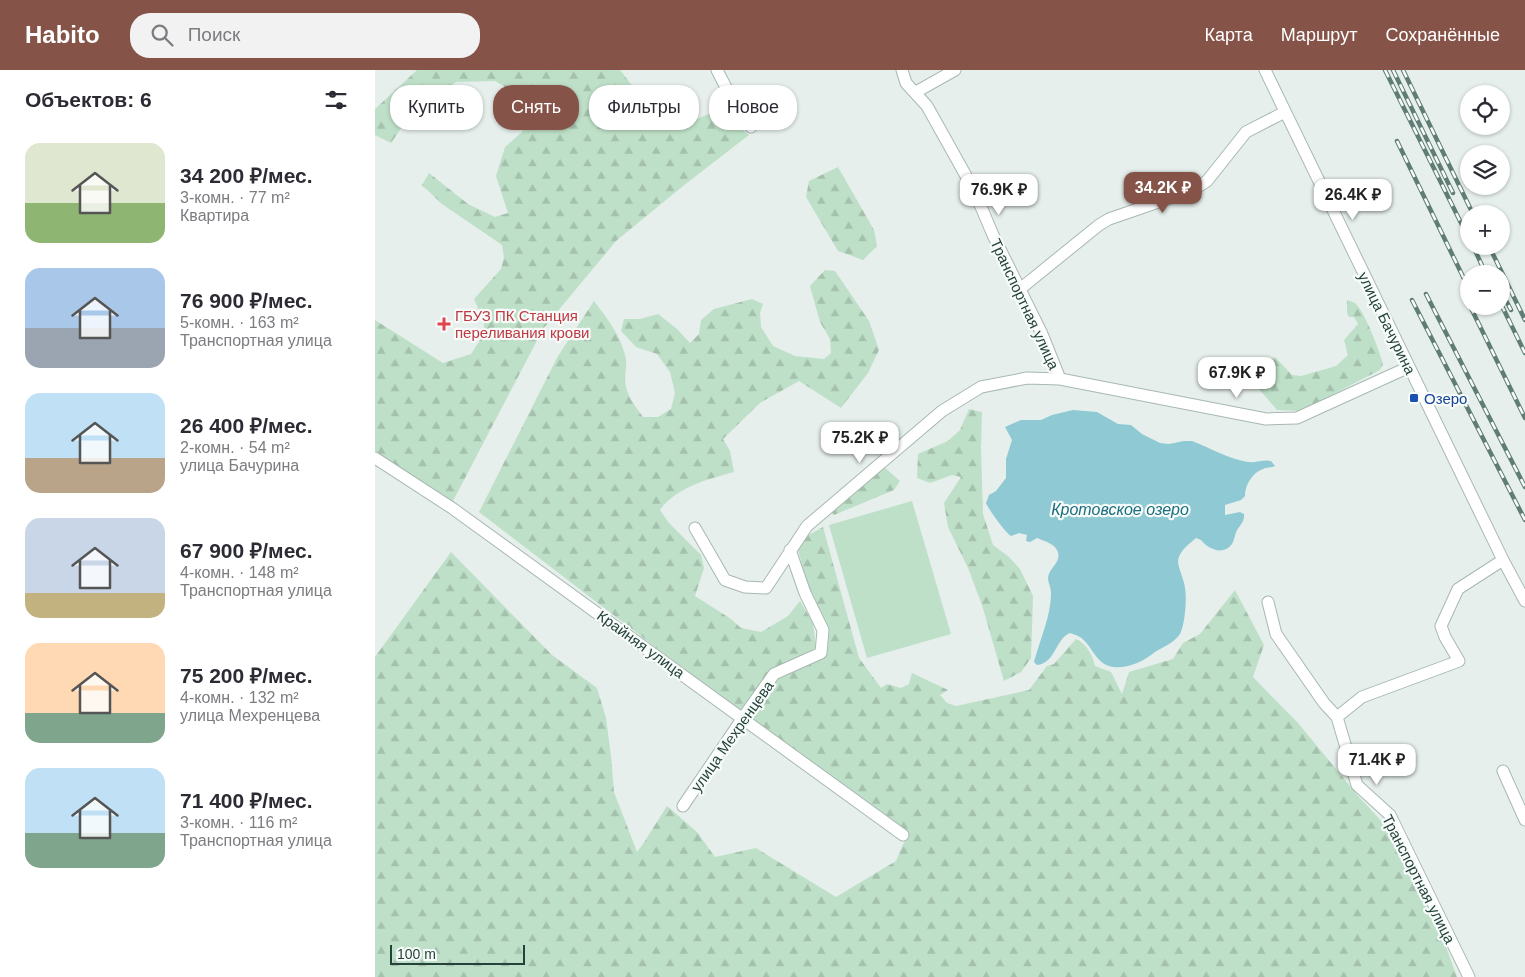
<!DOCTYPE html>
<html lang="ru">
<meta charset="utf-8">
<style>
:root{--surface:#fff;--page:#f2f2f3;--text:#2b2b33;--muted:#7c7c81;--accent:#855347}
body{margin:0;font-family:Helvetica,sans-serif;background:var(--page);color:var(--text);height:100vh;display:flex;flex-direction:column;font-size:19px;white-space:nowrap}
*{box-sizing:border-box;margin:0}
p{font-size:16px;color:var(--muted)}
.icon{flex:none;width:28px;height:28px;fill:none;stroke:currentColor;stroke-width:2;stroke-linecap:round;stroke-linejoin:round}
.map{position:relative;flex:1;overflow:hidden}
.sheet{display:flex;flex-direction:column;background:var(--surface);width:375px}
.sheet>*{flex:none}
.guide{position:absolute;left:15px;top:15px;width:475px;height:45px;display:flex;gap:10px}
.buttons{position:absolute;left:1085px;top:15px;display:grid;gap:10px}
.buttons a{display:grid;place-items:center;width:50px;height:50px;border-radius:50%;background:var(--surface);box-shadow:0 1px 4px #0004;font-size:25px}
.scale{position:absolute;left:15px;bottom:12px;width:135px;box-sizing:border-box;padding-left:5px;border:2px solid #24423a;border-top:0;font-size:14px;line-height:18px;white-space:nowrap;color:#24423a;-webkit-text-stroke:4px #f7fbf9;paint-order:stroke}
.price{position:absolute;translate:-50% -42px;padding:0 11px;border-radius:10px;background:#fff;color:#222;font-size:16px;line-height:32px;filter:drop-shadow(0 1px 2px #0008)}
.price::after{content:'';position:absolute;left:50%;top:30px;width:15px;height:11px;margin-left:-8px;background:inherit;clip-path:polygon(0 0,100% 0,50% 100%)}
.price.active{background:var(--accent);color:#fff}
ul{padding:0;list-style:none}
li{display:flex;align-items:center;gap:15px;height:125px;padding:0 25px}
li span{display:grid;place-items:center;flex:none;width:140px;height:100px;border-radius:15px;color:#555}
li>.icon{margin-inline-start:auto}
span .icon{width:60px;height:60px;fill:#fffc;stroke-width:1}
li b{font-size:21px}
h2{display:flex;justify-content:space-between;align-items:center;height:60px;padding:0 25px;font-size:21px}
.chip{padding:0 18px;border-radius:20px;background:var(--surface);box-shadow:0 1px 4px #0004;font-size:18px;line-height:45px}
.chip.active{background:var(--accent);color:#fff}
header{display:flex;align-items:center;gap:30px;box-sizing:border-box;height:70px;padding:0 25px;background:var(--accent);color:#fff}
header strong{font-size:24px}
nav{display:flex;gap:28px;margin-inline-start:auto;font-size:18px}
.search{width:350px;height:45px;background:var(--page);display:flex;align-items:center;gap:12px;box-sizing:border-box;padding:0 18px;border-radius:20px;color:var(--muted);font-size:19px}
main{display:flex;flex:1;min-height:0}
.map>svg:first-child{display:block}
</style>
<header>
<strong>Habito</strong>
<div class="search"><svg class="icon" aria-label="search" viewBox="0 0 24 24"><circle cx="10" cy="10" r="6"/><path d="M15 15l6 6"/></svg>Поиск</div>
<nav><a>Карта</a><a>Маршрут</a><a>Сохранённые</a></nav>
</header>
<main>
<section class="sheet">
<h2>Объектов: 6<svg class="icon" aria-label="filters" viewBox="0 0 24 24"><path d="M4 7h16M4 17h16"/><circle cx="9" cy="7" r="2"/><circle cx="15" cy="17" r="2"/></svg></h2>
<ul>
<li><span style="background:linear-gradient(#dfe7d0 60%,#8fb573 0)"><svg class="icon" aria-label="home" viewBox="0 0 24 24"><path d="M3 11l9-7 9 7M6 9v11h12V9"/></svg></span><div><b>34 200 ₽/мес.</b><p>3-комн. · 77 m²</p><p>Квартира</p></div></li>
<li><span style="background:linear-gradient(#a9c7e8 60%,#9aa5b1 0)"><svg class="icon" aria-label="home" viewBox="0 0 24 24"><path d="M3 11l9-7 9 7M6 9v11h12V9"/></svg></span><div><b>76 900 ₽/мес.</b><p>5-комн. · 163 m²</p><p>Транспортная улица</p></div></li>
<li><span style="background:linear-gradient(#bfe0f5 65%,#b9a48a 0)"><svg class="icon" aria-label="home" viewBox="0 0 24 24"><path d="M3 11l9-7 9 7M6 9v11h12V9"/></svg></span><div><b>26 400 ₽/мес.</b><p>2-комн. · 54 m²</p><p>улица Бачурина</p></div></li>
<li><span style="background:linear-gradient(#c9d6e8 75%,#c2b280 0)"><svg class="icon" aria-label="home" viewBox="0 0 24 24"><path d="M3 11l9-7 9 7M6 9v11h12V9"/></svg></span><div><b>67 900 ₽/мес.</b><p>4-комн. · 148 m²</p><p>Транспортная улица</p></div></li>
<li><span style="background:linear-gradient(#ffd9b3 70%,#7fa58c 0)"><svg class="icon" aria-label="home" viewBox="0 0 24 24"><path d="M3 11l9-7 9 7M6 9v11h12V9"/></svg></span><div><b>75 200 ₽/мес.</b><p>4-комн. · 132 m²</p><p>улица Мехренцева</p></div></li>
<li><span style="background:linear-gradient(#bfe0f5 65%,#7fa58c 0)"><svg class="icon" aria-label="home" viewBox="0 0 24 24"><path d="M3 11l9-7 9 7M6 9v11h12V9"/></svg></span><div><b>71 400 ₽/мес.</b><p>3-комн. · 116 m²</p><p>Транспортная улица</p></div></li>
</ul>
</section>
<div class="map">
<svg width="1150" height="907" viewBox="0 0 1150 907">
<defs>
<pattern id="forest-firs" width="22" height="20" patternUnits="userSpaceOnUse" patternTransform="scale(1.25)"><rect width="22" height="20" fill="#bfe0c8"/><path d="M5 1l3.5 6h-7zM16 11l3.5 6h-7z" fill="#a4c1ad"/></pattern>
</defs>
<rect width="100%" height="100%" fill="#e6efeb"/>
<path fill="url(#forest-firs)" d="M42,0H245L281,46L308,55L343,40L374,65L308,116L241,171L168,259L78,431L0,381V250L68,293L96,284L109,264V251L99,229L126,199L129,187L127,175L67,134L47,115L54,103L93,134L120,147L133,143L121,106L130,77L147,62L154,45L148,28L120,11L81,12L36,44L16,73L0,65V39Z
M463,97L499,160L502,176L488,190L463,181L431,127L434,111Z
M450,200L460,201L494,251L504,280L493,303L466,338L424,311L385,333L348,369L355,381L359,402C333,409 302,417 285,440L294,453L326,485L329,498L320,526L356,549L366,558L386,562L413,546L425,531L438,553L441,577L430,586L396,599L365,642L104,442L183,286L219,231C233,249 246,266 251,289C252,295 250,302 250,308C250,324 259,334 268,347H283L296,339L300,323L295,302L282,284L261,277L246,261L249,249H265L283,244L302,259L315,273L324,264L326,250L339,239L377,229L388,234L385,243L386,257L398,276L420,286L449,289L456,283L455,269L445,252L435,216Z
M972,230C975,231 978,232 980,233C989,240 1005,282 1008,294L1005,300L926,341L902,340L884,319L877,304L885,295L900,287L917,305L926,306L961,296L973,285L969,270L983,254L979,247H974L972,243Z
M594,339L607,342L606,379L608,444L618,475L634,487L645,499L658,526L656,588L646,602L629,611L607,535L593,498L573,457L569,433L586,407L577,405L555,413L542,408L543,384L573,371L585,360Z
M509,397L525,411L519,420L459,445L455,441Z
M448,457L484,588L506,618L512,614L526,618L534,614L537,603L573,620L565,625L572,633L581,636L654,620L672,596L679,594L701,569C712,574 718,586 720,596L736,602L747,624L754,602L798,589L808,573L825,564L860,520L889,575L878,607L923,653L984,727L1010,755L1069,871L1082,907H0V587L76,482L177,585L222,618L231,648L236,686L239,722L262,782L268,774L292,736L322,762L340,787L381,778L461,827L521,791L533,763L374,650L403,608L450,587L452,560L432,512L423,480L432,466Z"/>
<path fill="#bfe0c8" d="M537,431L576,564L492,588L454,455Z"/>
<path fill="#8ec9d4" d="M698,340L722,342L743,354L756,355L767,364L785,373L794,374L809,371H817C835,378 854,389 873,392C881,393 889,389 896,391L900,396C896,398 892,397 888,399C877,403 870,415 870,426L866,430L850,435V445L865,442L869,444C870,452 864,456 861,462C860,466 859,470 857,474C848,486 833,479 826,470L821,468C814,474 803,482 803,492C804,501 809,509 810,518C812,528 810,555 805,564C800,572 788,577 780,582C769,591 753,599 738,597C720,594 718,576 705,567C702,565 698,564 695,563C680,569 681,593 662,595L659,592C665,569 676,546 676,523C676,518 673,512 673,508C674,497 688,492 682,480C678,473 669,471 662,468L655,472L651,471L652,465L644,463L636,466C630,462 614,440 611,433L614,425L621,421L631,408V389L637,370L630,357L646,350H666L677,345Z"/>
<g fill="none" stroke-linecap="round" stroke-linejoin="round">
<defs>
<path id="minor" d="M342,0L361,37L376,57
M527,0L531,13L552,36L590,104L607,139L618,165L667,264L685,309
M890,0L1128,490L1150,531
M541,22L580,0
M645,219L724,155L734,149L818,120L832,111L871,62L910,42
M0,388L77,438L528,765
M320,458L350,510L370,517L391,518L432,456L567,341L606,317L652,308L685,309L891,349L922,348L1034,297
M893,532L901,564L949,633L962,647L982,715L1015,745L1094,907
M962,647L987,627L1084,591L1070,567L1066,556L1083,519L1128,490
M1128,701L1150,750
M308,736L367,649L399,604L446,583L448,560L430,523L415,480"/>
</defs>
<use href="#minor" stroke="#a8b8b2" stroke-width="13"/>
<use href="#minor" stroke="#fff" stroke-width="11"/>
<defs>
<path id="rail" d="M1010,0L1094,169
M1018,0L1078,123
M1028,0L1098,144
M1022,71L1094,219
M1098,176L1111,204
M1114,176L1150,250
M1126,221L1136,240
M1051,224L1150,417
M1037,230L1150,450
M1126,234L1150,283
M1095,236L1150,348"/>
</defs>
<use href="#rail" stroke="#5f7d75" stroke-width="4.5"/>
<use href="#rail" stroke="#f7fbf9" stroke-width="2.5" stroke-dasharray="8" stroke-linecap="butt"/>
</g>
<path fill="#e0444e" stroke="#f7fbf9" stroke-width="2" d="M66.5 246.5h5v5h5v5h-5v5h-5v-5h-5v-5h5z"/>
<rect fill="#1a4fb4" stroke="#f7fbf9" stroke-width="2" x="1034" y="323" width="10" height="10" rx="2.5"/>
<g text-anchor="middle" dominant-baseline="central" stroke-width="4.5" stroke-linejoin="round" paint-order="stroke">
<g font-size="15" fill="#24423a" stroke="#f7fbf9">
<text transform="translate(650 234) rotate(65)">Транспортная улица</text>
<text transform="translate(1012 253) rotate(64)">улица Бачурина</text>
<text transform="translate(266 574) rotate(36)">Крайняя улица</text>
<text transform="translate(357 666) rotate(-55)">улица Мехренцева</text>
<text transform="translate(1044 809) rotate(63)">Транспортная улица</text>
</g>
<g font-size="15" fill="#be3a42" stroke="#f7fbf9" text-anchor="start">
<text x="80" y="245">ГБУЗ ПК Станция<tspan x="80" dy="17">переливания крови</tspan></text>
</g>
<g font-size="15" fill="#164399" stroke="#f7fbf9" text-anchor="start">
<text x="1049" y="328">Озеро</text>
</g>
<g font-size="16" font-style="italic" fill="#1c6f80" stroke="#f7fbf9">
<text x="745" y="439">Кротовское озеро</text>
</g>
</g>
</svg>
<div class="buttons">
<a><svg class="icon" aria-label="locate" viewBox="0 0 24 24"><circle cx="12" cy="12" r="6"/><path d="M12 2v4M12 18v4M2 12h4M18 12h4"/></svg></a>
<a><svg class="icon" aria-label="layers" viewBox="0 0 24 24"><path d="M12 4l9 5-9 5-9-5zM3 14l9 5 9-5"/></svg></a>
<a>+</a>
<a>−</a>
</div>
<div class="scale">100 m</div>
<b class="price active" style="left:788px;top:144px">34.2K ₽</b>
<b class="price" style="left:624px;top:146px">76.9K ₽</b>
<b class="price" style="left:978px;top:151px">26.4K ₽</b>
<b class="price" style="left:862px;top:329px">67.9K ₽</b>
<b class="price" style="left:485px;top:394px">75.2K ₽</b>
<b class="price" style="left:1002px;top:716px">71.4K ₽</b>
<div class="guide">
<a class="chip">Купить</a>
<a class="chip active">Снять</a>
<a class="chip">Фильтры</a>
<a class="chip">Новое</a>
</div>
</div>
</main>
